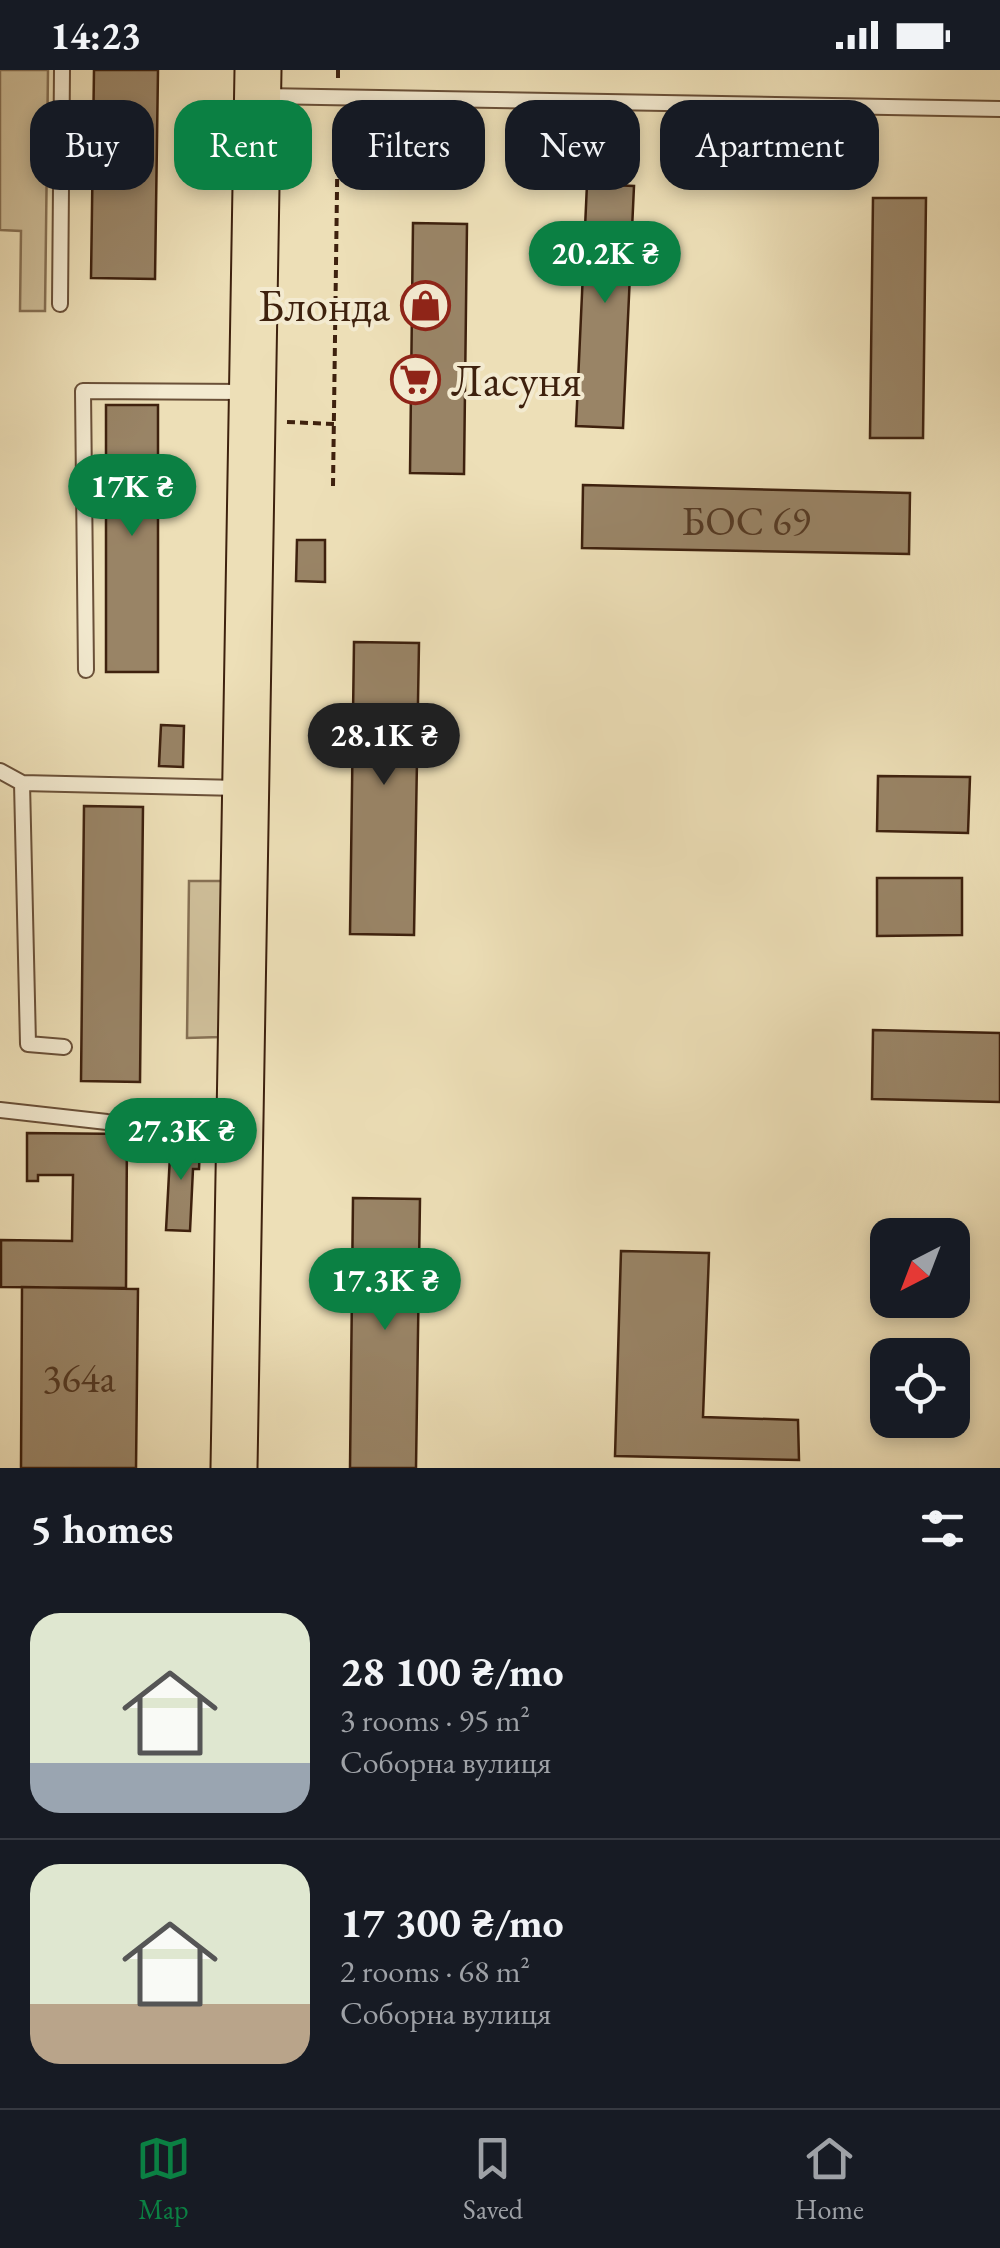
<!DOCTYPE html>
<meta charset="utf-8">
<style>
:root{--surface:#171b24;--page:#20242c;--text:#f1f3f6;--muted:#9ea1a6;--line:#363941;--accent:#0b8043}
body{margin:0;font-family:"EB Garamond",serif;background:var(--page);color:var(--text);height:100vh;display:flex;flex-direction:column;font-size:38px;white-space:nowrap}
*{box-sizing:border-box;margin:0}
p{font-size:32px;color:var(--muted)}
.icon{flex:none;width:55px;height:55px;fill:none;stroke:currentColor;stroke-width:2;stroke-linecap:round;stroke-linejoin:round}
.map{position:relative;height:1398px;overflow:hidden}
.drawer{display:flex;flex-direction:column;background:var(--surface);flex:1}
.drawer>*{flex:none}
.hud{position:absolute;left:30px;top:30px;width:940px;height:90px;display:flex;gap:20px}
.needle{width:65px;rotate:222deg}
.tools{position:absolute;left:870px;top:1148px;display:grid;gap:20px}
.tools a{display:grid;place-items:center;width:100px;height:100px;border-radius:20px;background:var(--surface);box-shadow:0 5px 15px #0003;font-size:50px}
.price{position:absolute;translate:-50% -85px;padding:0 22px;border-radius:35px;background:var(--accent);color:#fff;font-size:32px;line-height:65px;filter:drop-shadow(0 2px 5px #0008)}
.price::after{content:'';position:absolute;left:50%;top:60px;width:30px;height:22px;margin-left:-15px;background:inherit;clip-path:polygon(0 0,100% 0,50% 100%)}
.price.selected{background:#222;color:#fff}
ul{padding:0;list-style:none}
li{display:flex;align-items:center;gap:30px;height:250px;padding:0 30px}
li+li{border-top:2px solid var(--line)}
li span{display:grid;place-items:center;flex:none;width:280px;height:200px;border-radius:30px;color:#555}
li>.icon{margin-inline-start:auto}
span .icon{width:120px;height:120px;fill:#fffc;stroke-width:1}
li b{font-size:42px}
h2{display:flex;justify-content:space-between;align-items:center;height:120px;padding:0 30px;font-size:42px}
.chip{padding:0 35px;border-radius:30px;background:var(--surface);box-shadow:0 5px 15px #0003;font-size:35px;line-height:90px}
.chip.selected{background:var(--accent);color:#fff}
.status{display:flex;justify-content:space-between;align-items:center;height:70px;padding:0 50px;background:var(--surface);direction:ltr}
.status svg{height:28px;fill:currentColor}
.dock{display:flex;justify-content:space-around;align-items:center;height:140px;border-top:2px solid var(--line);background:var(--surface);font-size:28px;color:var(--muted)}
.dock a{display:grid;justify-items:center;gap:5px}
.dock .selected{color:var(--accent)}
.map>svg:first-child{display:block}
</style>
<div class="status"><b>14:23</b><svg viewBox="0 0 49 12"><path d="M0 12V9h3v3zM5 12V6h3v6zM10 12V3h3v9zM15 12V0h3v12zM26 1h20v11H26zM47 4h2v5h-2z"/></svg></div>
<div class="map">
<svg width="1000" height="1398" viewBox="0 0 1000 1398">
<rect width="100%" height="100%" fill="#eddfb7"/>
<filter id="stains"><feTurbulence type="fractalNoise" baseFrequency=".002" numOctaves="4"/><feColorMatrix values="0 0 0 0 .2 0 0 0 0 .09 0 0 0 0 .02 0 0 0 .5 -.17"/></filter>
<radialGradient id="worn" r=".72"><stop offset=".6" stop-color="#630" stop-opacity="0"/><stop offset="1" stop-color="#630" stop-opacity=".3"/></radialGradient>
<path fill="#cfbf9a" stroke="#867054" stroke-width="2.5" d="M0,0H48L45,241H20L21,161L0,160Z
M189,811H223L220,967L187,968Z"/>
<path fill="#998466" stroke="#3e210e" stroke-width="2.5" d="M94,0H158L155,209L91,208Z
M587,114L634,116L623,358L576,356Z
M873,128H926L923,368H870Z
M413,153L467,154L464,404L410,403Z
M106,335H158V602H106Z
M583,415L910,423L909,484L582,478Z
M297,470H325V512L296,511Z
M354,572L419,573L414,865L350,864Z
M161,655L184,656L183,697L159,696Z
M878,706L970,707L968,763L877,761Z
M84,736L143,737L140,1012L81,1011Z
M877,808H962V865L877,866Z
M873,960L1000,963V1032L872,1029Z
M27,1063L127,1064L126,1218L1,1217V1170L72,1171L73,1105H38V1111H27Z
M171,1067L190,1068L200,1076L199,1099H193L190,1161L166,1160Z
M353,1128L420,1129L416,1398H350Z
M621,1181L709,1183L703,1347L798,1350L799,1390L615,1386Z
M22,1217L138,1219L136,1398H21Z"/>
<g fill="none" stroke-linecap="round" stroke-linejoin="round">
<defs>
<path id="lane" d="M263,26L1000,39
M60,234L62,0
M86,600L83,321L246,322
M0,701L22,713L239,718
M22,713L28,974L64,977
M0,1040L107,1052L233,1056"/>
<path id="primary" d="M234,1398L258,0"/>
</defs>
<use href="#lane" stroke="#6a5038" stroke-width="18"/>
<use href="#primary" stroke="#3e210e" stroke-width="49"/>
<path stroke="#3e210e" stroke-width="4" stroke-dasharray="8 5" stroke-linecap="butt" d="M338,0V11
M287,352L334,354
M333,416L338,46"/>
<use href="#lane" stroke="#f3ead0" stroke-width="14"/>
<use href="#primary" stroke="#eddfb7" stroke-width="45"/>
</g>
<defs>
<symbol id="shop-ring" viewBox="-11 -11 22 22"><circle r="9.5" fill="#f3ead0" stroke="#8f2418" stroke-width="1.5"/><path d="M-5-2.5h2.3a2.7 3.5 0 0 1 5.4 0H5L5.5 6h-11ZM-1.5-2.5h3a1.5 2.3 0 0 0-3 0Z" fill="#8f2418"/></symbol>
<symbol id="supermarket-ring" viewBox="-11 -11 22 22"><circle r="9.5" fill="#f3ead0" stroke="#8f2418" stroke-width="1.5"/><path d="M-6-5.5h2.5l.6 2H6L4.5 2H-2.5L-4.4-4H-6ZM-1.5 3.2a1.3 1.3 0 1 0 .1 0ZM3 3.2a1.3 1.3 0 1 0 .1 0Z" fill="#8f2418"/></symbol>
</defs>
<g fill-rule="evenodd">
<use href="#shop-ring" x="398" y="208" width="55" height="55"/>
<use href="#supermarket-ring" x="388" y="282" width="55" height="55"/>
</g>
<g text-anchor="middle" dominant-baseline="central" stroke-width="8" stroke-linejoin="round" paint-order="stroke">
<g font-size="40" fill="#553a24">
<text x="746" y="451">БОС 69</text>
<text x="79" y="1308">364а</text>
</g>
<g font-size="45" fill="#3e210e" stroke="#f3ead0" text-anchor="end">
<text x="390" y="235">Блонда</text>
<text x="451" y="310" text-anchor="start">Ласуня</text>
</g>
</g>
<rect width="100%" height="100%" filter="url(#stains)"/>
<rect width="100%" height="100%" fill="url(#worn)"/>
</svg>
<div class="tools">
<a><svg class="needle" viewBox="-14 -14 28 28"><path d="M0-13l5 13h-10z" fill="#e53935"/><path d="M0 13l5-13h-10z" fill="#9ea1a6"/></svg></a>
<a><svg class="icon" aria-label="locate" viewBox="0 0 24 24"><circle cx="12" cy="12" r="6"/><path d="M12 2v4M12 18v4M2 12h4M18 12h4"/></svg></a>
</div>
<b class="price" style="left:605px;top:236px">20.2K ₴</b>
<b class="price" style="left:132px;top:469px">17K ₴</b>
<b class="price selected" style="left:384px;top:718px">28.1K ₴</b>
<b class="price" style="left:181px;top:1113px">27.3K ₴</b>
<b class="price" style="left:385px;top:1263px">17.3K ₴</b>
<div class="hud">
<a class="chip">Buy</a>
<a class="chip selected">Rent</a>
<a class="chip">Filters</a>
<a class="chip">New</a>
<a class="chip">Apartment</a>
</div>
</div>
<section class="drawer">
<h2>5 homes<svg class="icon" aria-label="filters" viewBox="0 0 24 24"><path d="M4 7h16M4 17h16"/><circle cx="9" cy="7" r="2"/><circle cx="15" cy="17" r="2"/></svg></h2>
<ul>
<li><span style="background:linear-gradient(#dfe7d0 75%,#9aa5b1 0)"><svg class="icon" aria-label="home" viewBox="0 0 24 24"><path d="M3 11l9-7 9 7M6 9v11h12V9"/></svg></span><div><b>28 100 ₴/mo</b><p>3 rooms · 95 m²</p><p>Соборна вулиця</p></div></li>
<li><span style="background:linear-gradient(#dfe7d0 70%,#b9a48a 0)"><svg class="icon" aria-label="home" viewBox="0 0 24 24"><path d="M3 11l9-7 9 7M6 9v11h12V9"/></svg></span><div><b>17 300 ₴/mo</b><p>2 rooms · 68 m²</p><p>Соборна вулиця</p></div></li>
</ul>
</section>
<nav class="dock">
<a class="selected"><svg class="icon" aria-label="map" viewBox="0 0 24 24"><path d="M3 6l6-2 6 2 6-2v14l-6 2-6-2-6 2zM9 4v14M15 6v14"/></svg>Map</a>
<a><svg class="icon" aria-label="saved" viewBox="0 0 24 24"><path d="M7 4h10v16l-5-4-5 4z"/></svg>Saved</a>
<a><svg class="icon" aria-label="home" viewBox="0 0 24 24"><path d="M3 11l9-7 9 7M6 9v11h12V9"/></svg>Home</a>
</nav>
